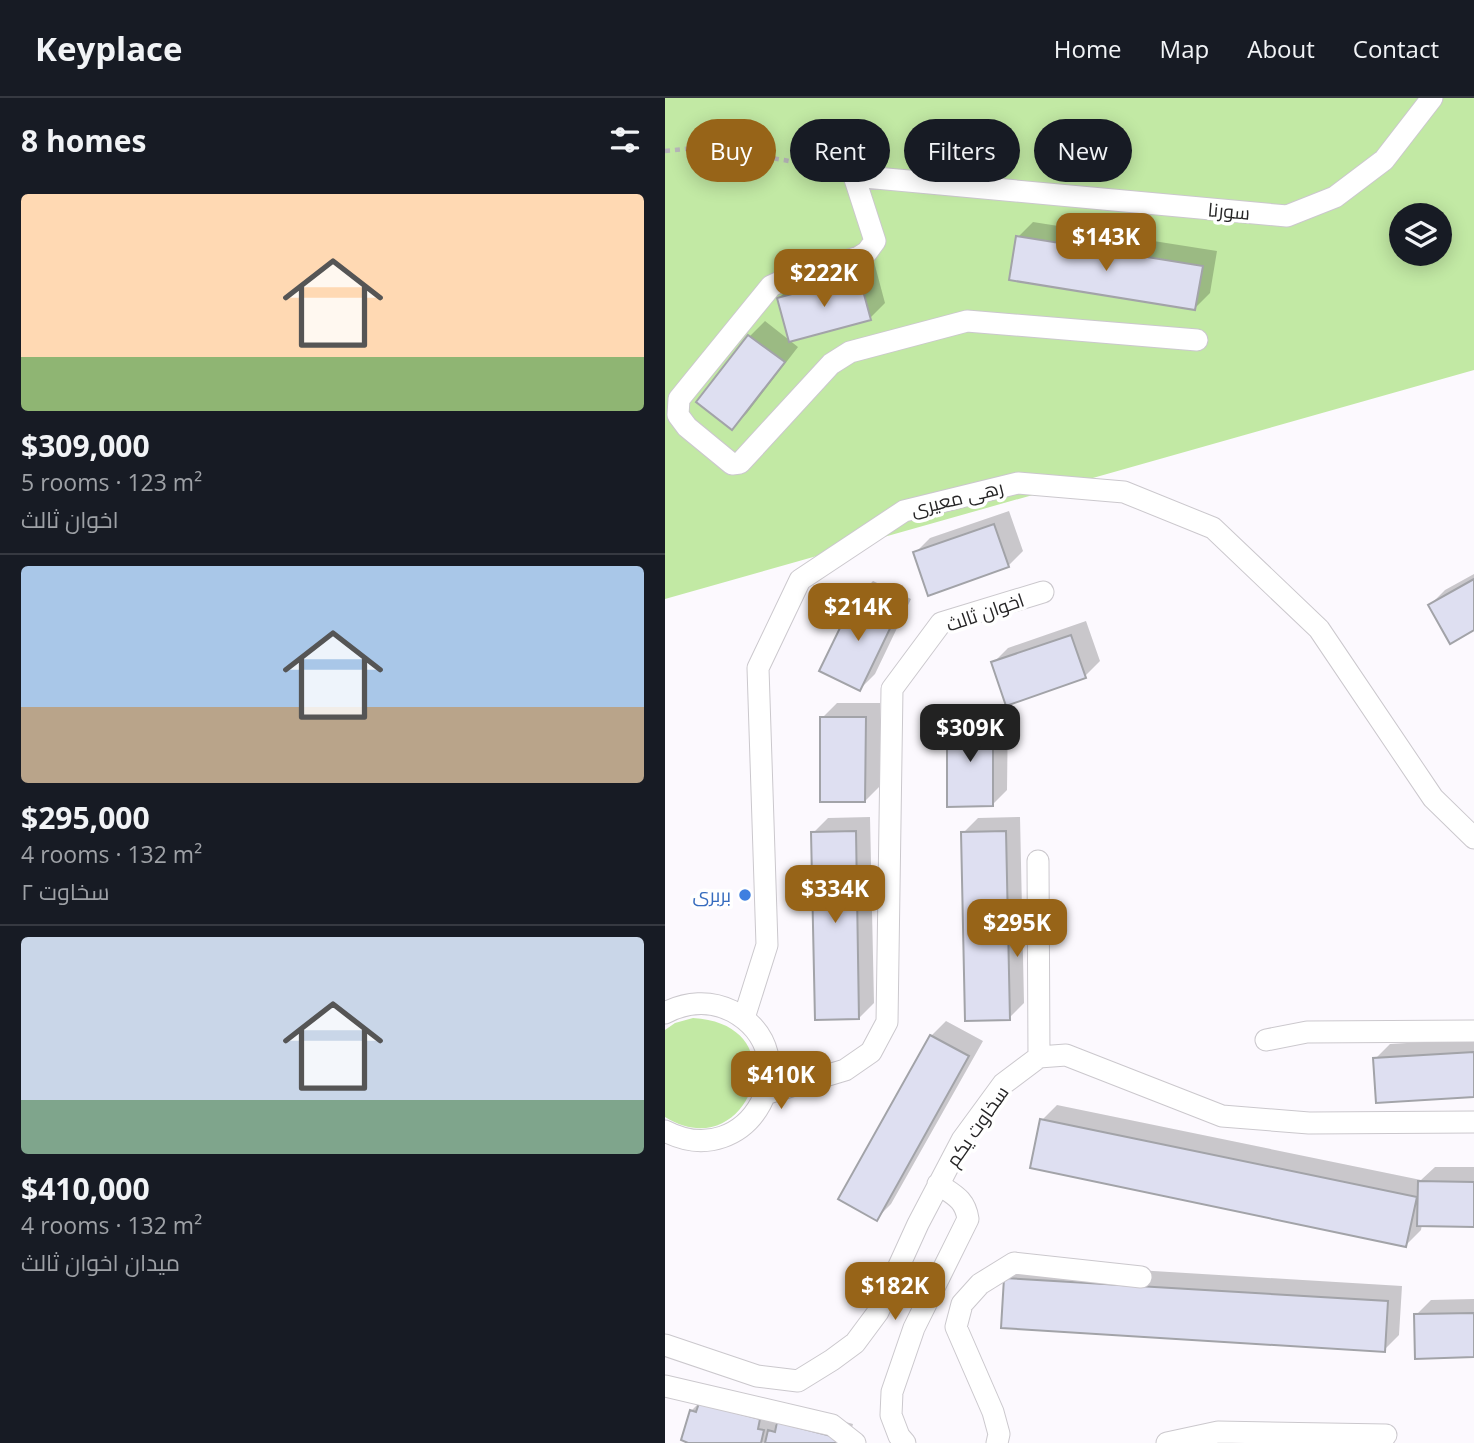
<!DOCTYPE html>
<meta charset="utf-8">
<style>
:root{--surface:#171b24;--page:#20242c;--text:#f1f3f6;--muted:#9ea1a6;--line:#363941;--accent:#976418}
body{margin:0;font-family:"Open Sans",Cairo,sans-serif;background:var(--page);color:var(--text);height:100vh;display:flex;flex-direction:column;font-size:26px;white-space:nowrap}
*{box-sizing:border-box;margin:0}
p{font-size:23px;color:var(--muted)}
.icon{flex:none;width:38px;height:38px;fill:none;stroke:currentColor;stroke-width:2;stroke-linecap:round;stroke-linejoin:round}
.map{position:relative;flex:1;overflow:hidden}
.details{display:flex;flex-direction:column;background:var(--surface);width:665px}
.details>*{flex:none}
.hud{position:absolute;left:21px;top:21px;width:665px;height:63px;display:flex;gap:14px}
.tools{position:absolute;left:724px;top:105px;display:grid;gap:14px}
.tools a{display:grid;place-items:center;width:63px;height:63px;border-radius:50%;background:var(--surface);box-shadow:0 4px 18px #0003;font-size:35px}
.price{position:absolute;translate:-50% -60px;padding:0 16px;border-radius:14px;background:var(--accent);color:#fff;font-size:23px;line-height:46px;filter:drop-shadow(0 2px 4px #0008)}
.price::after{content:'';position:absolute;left:50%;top:42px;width:21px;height:16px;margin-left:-10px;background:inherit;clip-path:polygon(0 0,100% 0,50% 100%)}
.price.selected{background:#222;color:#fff}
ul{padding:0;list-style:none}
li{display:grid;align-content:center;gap:14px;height:371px;padding:0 21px}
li+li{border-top:2px solid var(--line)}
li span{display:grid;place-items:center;height:217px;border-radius:7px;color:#555}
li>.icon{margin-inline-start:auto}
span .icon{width:126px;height:126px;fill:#fffc;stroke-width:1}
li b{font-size:30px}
h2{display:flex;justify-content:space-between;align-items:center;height:84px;padding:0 21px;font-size:30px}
.pill{padding:0 24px;border-radius:32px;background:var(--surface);box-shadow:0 4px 18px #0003;font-size:24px;line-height:63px}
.pill.selected{background:var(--accent);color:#fff}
header{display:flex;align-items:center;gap:42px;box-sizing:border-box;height:98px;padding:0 35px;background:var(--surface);border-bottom:2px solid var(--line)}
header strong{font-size:33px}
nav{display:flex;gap:38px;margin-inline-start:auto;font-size:24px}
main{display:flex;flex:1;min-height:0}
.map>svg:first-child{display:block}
</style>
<header>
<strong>Keyplace</strong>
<nav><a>Home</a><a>Map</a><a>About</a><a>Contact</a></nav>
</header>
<main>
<section class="details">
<h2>8 homes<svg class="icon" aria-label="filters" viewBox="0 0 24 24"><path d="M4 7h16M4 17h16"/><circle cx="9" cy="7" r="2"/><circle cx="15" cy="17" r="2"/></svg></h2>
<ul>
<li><span style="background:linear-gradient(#ffd9b3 75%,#8fb573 0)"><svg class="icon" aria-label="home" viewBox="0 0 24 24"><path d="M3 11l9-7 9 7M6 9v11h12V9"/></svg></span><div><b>$309,000</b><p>5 rooms · 123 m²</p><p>اخوان ثالث</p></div></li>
<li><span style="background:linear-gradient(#a9c7e8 65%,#b9a48a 0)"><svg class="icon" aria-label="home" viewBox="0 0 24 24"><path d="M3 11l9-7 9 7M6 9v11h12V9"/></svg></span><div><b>$295,000</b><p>4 rooms · 132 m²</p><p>سخاوت ۲</p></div></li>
<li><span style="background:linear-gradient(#c9d6e8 75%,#7fa58c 0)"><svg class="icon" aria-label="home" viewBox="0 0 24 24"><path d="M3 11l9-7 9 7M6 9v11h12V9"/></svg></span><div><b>$410,000</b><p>4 rooms · 132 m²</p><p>میدان اخوان ثالث</p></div></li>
</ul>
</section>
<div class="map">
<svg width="809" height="1345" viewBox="0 0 809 1345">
<rect width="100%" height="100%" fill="#fcf9fe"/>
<path fill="#c2e9a4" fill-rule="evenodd" d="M0,0H809V272L0,501ZM737,117H775V156H737Z
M28,920C137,926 83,1071 0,1019V932L10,925Z"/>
<path fill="#0003" d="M368,124L552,153L545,195L530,210L353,139Z
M209,164L220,205L205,220L114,200L129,185Z
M100,223L133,249L82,315L67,330L34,304L85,238Z
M344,413L358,453L343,468L250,455L265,440Z
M809,476V530L786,543L765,507L780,492Z
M208,483L246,501L210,576L195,591L193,498Z
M421,523L435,563L420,578L328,565L343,550Z
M172,605H215V688L200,703L157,620Z
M299,609H343L342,692L327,707L284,624Z
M205,719L209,905L194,920L148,735L163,720Z
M355,719L359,905L344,920L298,735L313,720Z
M281,923L318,943L226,1106L211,1121L266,938Z
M809,941V998L712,1003L710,961L725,946Z
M392,1007L756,1082L770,1069H809V1127L757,1126L756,1132L741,1147L377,1022Z
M356,1165L737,1188L734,1237L719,1252L341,1180Z
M809,1201V1257L752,1259L751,1217L766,1202Z
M41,1298L113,1318L110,1327L129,1310L188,1326L185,1336L190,1345H25L26,1313Z"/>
<path fill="#dedff1" stroke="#a2a3a8" stroke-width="2" d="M351,138L538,168L530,212L344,182Z
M194,178L206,222L124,244L112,200Z
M83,237L120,264L67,332L31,304Z
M329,426L344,469L263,498L248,454Z
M809,481V532L785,546L763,507Z
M191,497L232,516L195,593L154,573Z
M406,537L421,580L341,608L326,564Z
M155,619H201L200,704H155Z
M282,623H328V708L282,709Z
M191,733L194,921L150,922L146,734Z
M341,733L345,922L300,923L296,734Z
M265,937L304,958L212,1123L173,1101Z
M809,954V999L711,1005L708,960Z
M375,1021L752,1099L741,1149L365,1070Z
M753,1083L809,1084V1129L752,1128Z
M339,1180L723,1203L720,1254L336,1230Z
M809,1215V1259L750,1261L749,1216Z
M34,1305L95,1321L93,1331L99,1332L96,1345H23L16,1342L25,1312L31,1314Z
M112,1324L174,1340L173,1345H100L103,1332L110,1334Z"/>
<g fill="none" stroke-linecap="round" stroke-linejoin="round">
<defs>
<path id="minor" d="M532,242L302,223L185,254L166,266L75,365L67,366L22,329L13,317L14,301L106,188L119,182L194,159L202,154L210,143L189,78L622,118L670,99L719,62L767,0
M373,763L374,959
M0,915C21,904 45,902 67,913C148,957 84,1077 0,1033
M79,920L102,847L93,570L135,482L239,413L353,385L459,394L548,430L654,531L768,700L809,740
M601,942L642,934L809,933
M100,996L180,972L206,954L222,924L227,591L276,525L378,494
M0,1247L92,1278L133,1283L167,1262L190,1245L213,1214L253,1126L297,1042L338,986L374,959L401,957L557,1018L644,1025L809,1024
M0,1288L167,1327L190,1345
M240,1345L234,1338L226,1317L227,1294L249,1230L303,1121C300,1101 289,1097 273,1086
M332,1345L334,1336L328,1314L291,1229L297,1206L315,1186L349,1165L476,1179
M502,1345L553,1334L721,1337"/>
</defs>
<use href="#minor" stroke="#cbc8cd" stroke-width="23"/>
<path stroke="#b9b7bb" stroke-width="4.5" stroke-dasharray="5 5" stroke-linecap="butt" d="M0,53L39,49L119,62L168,73"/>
<use href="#minor" stroke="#fff" stroke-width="21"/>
</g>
<circle fill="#3f7fe0" stroke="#fff" stroke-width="2.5" cx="80" cy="797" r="7"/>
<g text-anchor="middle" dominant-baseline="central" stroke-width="7" stroke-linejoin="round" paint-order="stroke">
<g font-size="19" fill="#272627" stroke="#fff">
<text transform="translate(564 113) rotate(5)">سورنا</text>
<text transform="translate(292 400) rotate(-14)">رهی معیری</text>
<text transform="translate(320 514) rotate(-19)">اخوان ثالث</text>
<text transform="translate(312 1028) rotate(-55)">سخاوت یکم</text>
</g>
<g font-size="19" fill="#366cbe" stroke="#fff" text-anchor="end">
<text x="66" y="797">بربری</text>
</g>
</g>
</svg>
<div class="tools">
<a><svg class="icon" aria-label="layers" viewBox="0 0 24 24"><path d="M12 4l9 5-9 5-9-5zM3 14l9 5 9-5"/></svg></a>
</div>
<b class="price" style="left:441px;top:175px">$143K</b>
<b class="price" style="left:159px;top:211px">$222K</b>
<b class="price" style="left:193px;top:545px">$214K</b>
<b class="price selected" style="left:305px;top:666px">$309K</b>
<b class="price" style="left:170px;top:827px">$334K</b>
<b class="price" style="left:352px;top:861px">$295K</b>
<b class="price" style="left:116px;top:1013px">$410K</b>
<b class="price" style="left:230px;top:1224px">$182K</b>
<div class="hud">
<a class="pill selected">Buy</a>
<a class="pill">Rent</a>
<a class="pill">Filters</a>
<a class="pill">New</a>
</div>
</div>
</main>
